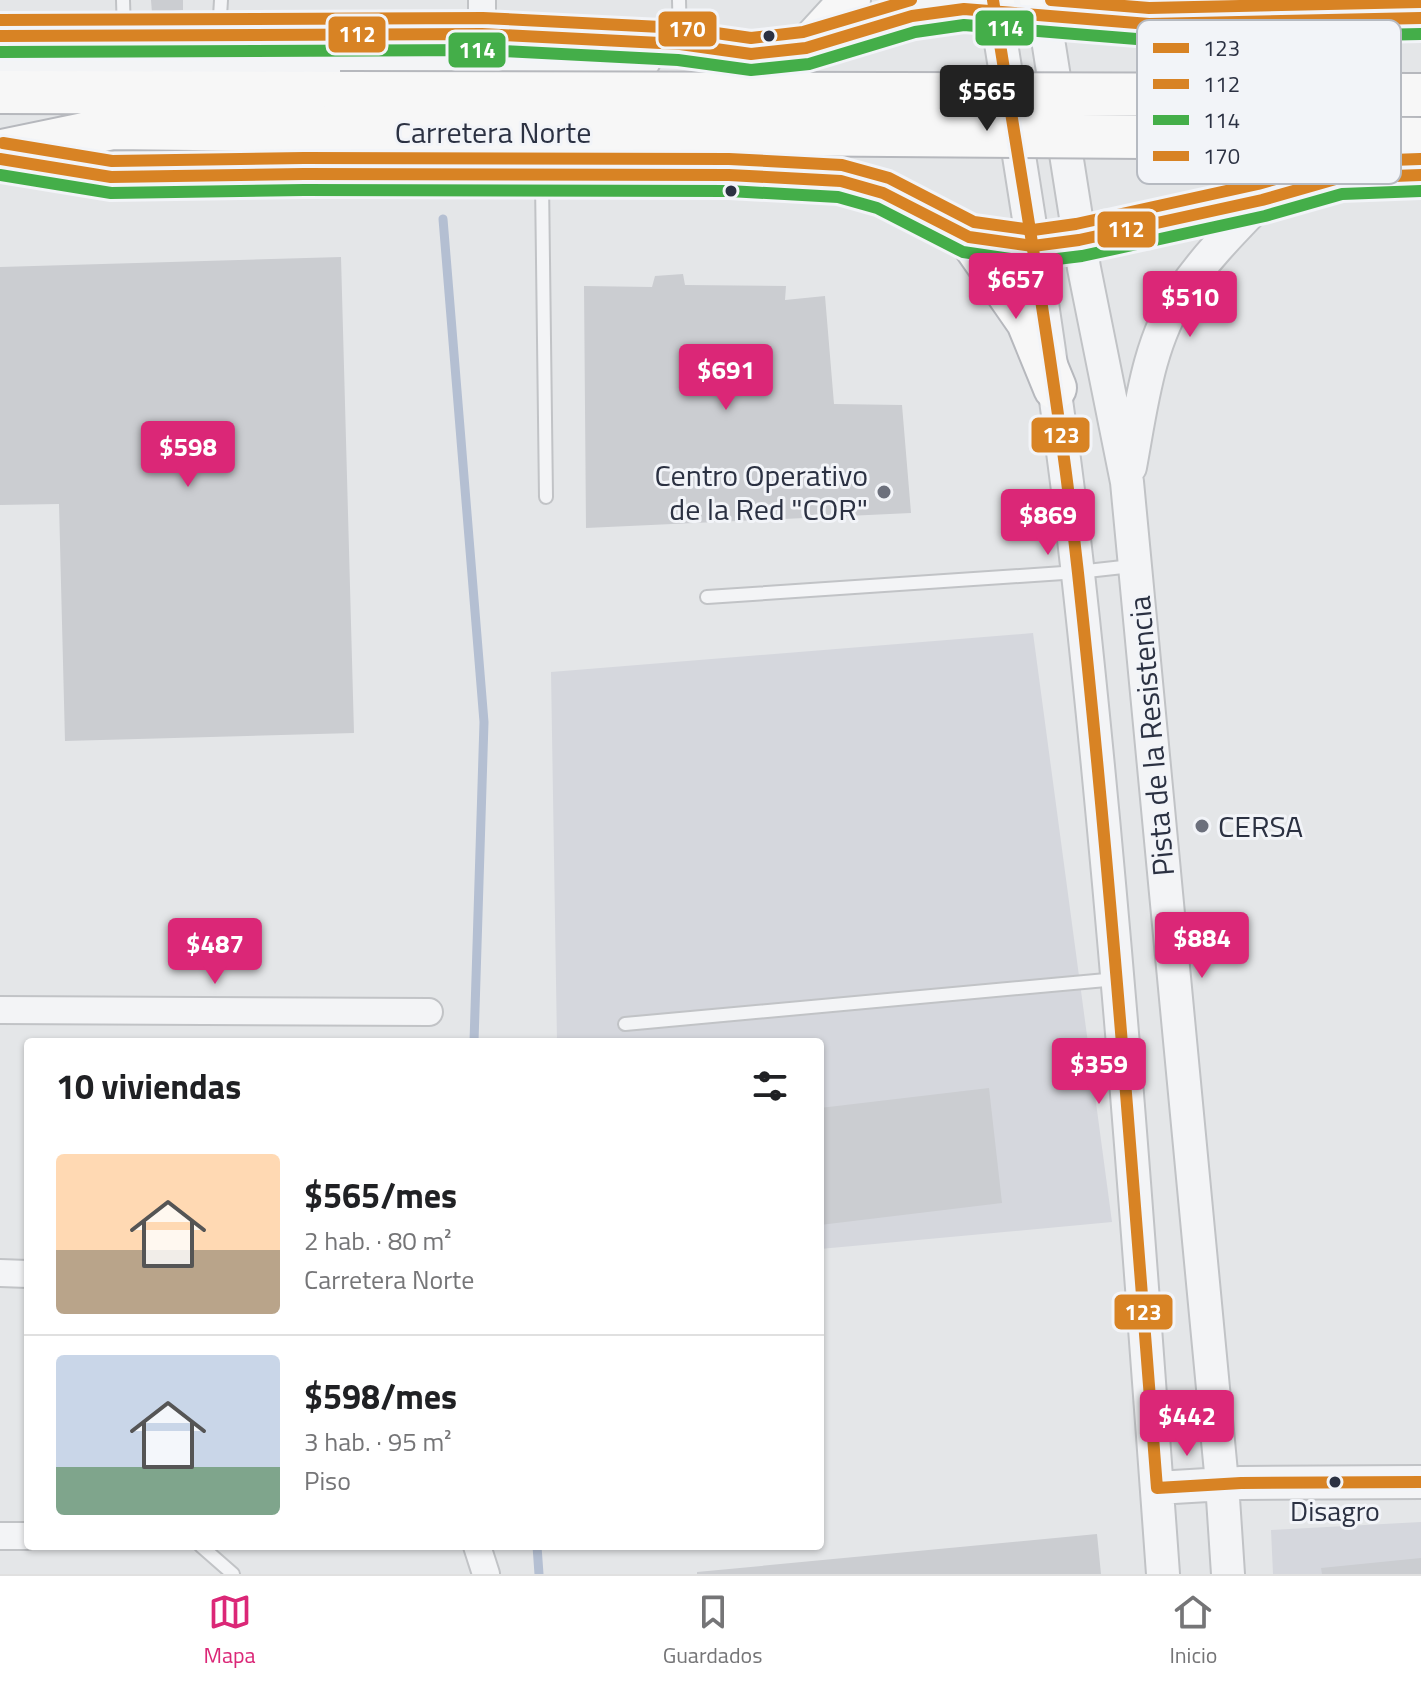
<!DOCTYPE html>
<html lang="es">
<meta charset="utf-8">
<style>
:root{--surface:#fff;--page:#f6f6f6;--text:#202124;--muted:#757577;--line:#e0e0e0;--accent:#db2777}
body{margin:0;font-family:"Titillium Web",sans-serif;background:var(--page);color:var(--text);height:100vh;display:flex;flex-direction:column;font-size:30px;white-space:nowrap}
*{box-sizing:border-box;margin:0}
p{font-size:26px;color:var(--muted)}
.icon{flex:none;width:44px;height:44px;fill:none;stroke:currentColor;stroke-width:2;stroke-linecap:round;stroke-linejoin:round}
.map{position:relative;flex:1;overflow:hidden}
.side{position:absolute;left:24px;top:1038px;width:800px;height:512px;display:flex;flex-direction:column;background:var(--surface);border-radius:8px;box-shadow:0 2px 6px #0004}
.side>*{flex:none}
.price{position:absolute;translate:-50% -68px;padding:0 18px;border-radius:8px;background:var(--accent);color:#fff;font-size:26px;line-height:52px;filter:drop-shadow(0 2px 4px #0008)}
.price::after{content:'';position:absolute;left:50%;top:48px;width:24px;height:18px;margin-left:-12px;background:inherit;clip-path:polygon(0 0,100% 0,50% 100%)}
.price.selected{background:#222;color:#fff}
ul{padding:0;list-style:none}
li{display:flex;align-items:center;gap:24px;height:200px;padding:0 32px}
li+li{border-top:2px solid var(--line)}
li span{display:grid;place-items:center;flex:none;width:224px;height:160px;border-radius:8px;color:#555}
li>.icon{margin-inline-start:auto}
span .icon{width:96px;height:96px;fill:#fffc;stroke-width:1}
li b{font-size:34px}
h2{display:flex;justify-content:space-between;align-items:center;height:96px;padding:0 32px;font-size:34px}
.tabs{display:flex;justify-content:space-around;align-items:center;height:112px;border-top:2px solid var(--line);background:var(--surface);font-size:22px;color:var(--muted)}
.tabs a{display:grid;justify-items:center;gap:4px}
.tabs .selected{color:var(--accent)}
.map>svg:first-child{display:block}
</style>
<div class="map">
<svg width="1421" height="1574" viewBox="0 0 1421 1574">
<rect width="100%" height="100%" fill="#e4e6e8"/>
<path fill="#d5d7dd" d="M1033,633L1112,1222L820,1249V1042H557L551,672Z
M1421,1522V1574H1273L1271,1530Z"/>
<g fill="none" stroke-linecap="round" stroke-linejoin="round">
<path stroke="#b4bfd2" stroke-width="9" d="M443,219L484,722L474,1042
M537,1546L539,1574"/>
</g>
<path fill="#cbcdd1" d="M151,0H183V10L152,13Z
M341,257L354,733L65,741L59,504L0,505V267Z
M683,274L685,285L786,286L785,300L825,296L834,404L902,405L911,513L586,528L584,286L652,287L655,276Z
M989,1088L1002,1203L820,1225V1108Z
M1097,1534L1101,1574H697V1572Z
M1421,1558V1574H1322L1321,1568Z"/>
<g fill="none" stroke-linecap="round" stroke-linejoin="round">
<defs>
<path id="service" d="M123,0L124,33
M679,0L680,41
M219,33L221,0
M542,182L546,497
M707,597L1078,572L1132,566
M625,1024L1117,979
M201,1546L233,1574"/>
<path id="minor" d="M482,34V0
M0,1010L429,1012
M0,1273L28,1274
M0,1536H28
M477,1546L486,1574"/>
<path id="tertiary" d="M996,12C1026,199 1057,386 1078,574C1115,907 1139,1241 1163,1574
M1044,14L1084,268L1127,482L1222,1483L1228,1574
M0,36L482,34L680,44L751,54L806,48L912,16L964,9L1149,24L1421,18
M0,72L16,69L644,61
M1130,467C1141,408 1148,342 1182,292C1205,258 1234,229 1262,200
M1157,1488L1241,1483L1421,1482"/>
<path id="primary" d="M993,0L996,12
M1040,0L1044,14
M1138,0L1209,24
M806,48L850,0"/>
<path id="trunk" d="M0,92L340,93
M2,151L113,128L347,131
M0,159L111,177L304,174L729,175L841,181L883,193L969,237L1033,246L1079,240L1262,200L1339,178L1421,175
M969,237L1028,322L1055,388"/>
</defs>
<use href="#service" stroke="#c1c3c6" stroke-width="16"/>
<use href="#minor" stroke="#c1c3c6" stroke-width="30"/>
<use href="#tertiary" stroke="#c1c3c6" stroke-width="36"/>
<use href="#primary" stroke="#c0c3c6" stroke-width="44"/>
<use href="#trunk" stroke="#b6b8bd" stroke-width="46"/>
<use href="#service" stroke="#f3f4f6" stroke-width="12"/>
<use href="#minor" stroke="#f3f4f6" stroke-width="26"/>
<use href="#tertiary" stroke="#f3f4f6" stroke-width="32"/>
<use href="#primary" stroke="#f7f7f7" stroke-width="40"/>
<use href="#trunk" stroke="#f7f7f7" stroke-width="42"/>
<defs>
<path id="trunk-bridge" d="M340,93L1421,95
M347,131L1421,139"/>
</defs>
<use href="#trunk-bridge" stroke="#b6b8bd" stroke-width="46" stroke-linecap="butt"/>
<use href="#trunk-bridge" stroke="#f7f7f7" stroke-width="42"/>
<defs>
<path id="bus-1" d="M993,0C1023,191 1057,381 1078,573C1111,877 1133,1183 1157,1488L1241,1483L1421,1482"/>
<path id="bus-2" d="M0,36L482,34L680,44L751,54L806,48L912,16L964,9L1149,24L1421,18
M0,159L111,177L304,174L729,175L841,181L883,193L969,237L1033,246L1079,240L1262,200L1339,178L1421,175"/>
<path id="bus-3" d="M0,52L482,50L678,60L751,70L809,64L915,32L964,25L1149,40L1421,34
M0,175L111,193L304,190L729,191L838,197L877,208L963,252L1032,262L1082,256L1265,216L1342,194L1421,191"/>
<path id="bus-4" d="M1051,0L1149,8L1421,2
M0,20L483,18L681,28L751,38L803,32L911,0
M3,143L112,161L304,158L729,159L842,165L889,178L974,222L1033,230L1076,224L1258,184L1336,162L1420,159"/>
</defs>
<use href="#bus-1" stroke="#f2f4f8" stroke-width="18"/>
<use href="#bus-2" stroke="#f2f4f8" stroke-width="18"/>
<use href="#bus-3" stroke="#f2f4f8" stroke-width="18"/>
<use href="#bus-4" stroke="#f2f4f8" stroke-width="18"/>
<use href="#bus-1" stroke="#d88324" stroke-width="12"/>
<use href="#bus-2" stroke="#d88324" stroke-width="12"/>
<use href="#bus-3" stroke="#44ae49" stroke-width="12"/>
<use href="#bus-4" stroke="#d88324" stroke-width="12"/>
</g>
<g fill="#2b3142" stroke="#f2f4f8" stroke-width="3">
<circle cx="769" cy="36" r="7"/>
<circle cx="731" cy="191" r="7"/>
<circle cx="1335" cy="1482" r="7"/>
</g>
<g fill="#6c707c" stroke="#f2f4f8" stroke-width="3">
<circle cx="884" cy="492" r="8"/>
<circle cx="1202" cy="826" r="8"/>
</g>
<g text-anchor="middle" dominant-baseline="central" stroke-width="6" stroke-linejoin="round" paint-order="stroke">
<g font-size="28" fill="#2b3142" stroke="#f2f4f8">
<text x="1335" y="1510">Disagro</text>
</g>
<g font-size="30" fill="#2b3142" stroke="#f2f4f8">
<text x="493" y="132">Carretera Norte</text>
<text transform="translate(1151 736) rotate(-95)">Pista de la Resistencia</text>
</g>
<g font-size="30" fill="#2b3142" stroke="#f2f4f8" text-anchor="end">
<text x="868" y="475">Centro Operativo<tspan x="868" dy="34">de la Red "COR"</tspan></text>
<text x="1218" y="826" text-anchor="start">CERSA</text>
</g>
</g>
<rect x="1137" y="20" width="264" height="164" rx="12" fill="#f2f4f8" stroke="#b6bac1" stroke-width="2"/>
<rect x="1153" y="43" width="36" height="10" fill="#d88324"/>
<rect x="1153" y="79" width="36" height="10" fill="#d88324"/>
<rect x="1153" y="115" width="36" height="10" fill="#44ae49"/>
<rect x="1153" y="151" width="36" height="10" fill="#d88324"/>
<g font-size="22" fill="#2b3142">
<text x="1203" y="56">123</text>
<text x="1203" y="92">112</text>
<text x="1203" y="128">114</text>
<text x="1203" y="164">170</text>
</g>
<g stroke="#f2f4f8" stroke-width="3">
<rect x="974" y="9" width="61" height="38" rx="8" fill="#44ae49"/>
<rect x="657" y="10" width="61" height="38" rx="8" fill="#d88324"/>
<rect x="327" y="15" width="60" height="39" rx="8" fill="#d88324"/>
<rect x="447" y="31" width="60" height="38" rx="8" fill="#44ae49"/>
<rect x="1096" y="210" width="61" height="39" rx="8" fill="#d88324"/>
<rect x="1030" y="416" width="61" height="38" rx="8" fill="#d88324"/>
<rect x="1113" y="1293" width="61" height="38" rx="8" fill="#d88324"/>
</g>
<g font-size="22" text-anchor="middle" font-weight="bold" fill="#fff">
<text x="1005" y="36">114</text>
<text x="687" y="37">170</text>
<text x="357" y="42">112</text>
<text x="477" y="58">114</text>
<text x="1126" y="237">112</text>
<text x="1061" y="443">123</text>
<text x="1143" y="1320">123</text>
</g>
</svg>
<b class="price selected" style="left:987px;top:133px">$565</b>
<b class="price" style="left:1016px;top:321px">$657</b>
<b class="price" style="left:1190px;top:339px">$510</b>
<b class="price" style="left:726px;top:412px">$691</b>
<b class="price" style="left:188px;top:489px">$598</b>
<b class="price" style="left:1048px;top:557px">$869</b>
<b class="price" style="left:1202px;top:980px">$884</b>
<b class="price" style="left:215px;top:986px">$487</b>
<b class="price" style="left:1099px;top:1106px">$359</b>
<b class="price" style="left:1187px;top:1458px">$442</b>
<section class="side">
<h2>10 viviendas<svg class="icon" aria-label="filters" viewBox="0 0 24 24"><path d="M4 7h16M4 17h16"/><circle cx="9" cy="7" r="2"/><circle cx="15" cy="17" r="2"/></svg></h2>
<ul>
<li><span style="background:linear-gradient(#ffd9b3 60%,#b9a48a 0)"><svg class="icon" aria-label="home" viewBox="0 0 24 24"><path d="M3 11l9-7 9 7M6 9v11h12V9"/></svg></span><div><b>$565/mes</b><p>2 hab. · 80 m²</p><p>Carretera Norte</p></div></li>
<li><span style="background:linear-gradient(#c9d6e8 70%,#7fa58c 0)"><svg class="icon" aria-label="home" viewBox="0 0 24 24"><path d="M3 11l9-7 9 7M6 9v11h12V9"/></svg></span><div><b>$598/mes</b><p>3 hab. · 95 m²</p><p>Piso</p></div></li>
</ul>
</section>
</div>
<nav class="tabs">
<a class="selected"><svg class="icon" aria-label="map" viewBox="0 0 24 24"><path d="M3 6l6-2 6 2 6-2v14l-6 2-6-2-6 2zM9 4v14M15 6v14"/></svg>Mapa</a>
<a><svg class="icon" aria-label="saved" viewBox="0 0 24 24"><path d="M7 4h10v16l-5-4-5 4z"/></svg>Guardados</a>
<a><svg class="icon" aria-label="home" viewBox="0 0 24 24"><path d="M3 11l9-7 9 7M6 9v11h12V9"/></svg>Inicio</a>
</nav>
